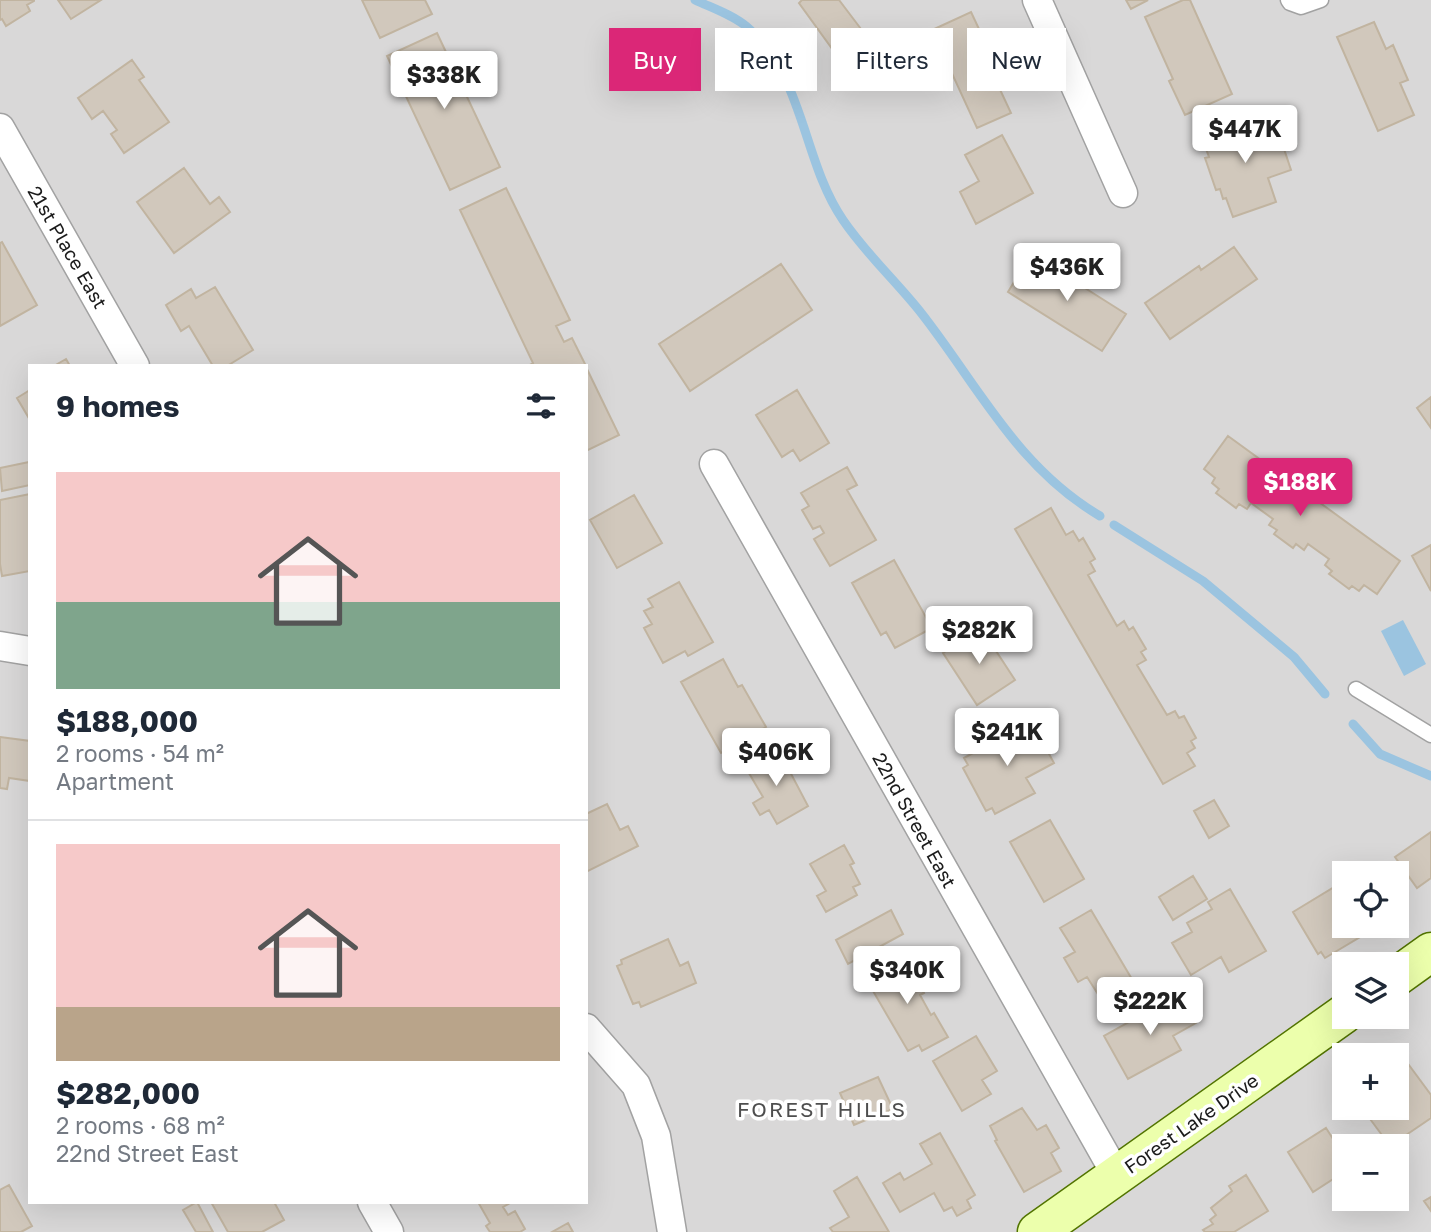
<!DOCTYPE html>
<meta charset="utf-8">
<style>
:root{--surface:#fff;--page:#f2f2f3;--text:#1f2937;--muted:#747a83;--line:#e0e1e3;--accent:#db2777}
body{margin:0;font-family:"Golos Text",sans-serif;background:var(--page);color:var(--text);height:100vh;display:flex;flex-direction:column;font-size:26px;white-space:nowrap}
*{box-sizing:border-box;margin:0}
p{font-size:23px;color:var(--muted)}
.icon{flex:none;width:38px;height:38px;fill:none;stroke:currentColor;stroke-width:2;stroke-linecap:round;stroke-linejoin:round}
.map{position:relative;flex:1;overflow:hidden}
.sheet{position:absolute;left:28px;top:364px;width:560px;height:840px;display:flex;flex-direction:column;background:var(--surface);border-radius:0px;box-shadow:0 7px 28px #0002}
.sheet>*{flex:none}
.top-card{position:absolute;left:609px;top:28px;width:665px;height:63px;display:flex;gap:14px}
.tools{position:absolute;left:1332px;top:861px;display:grid;gap:14px}
.tools a{display:grid;place-items:center;width:77px;height:77px;border-radius:0px;background:var(--surface);box-shadow:0 7px 28px #0002;font-size:35px}
.price{position:absolute;translate:-50% -60px;padding:0 16px;border-radius:7px;background:#fff;color:#222;font-size:23px;line-height:46px;filter:drop-shadow(0 2px 4px #0008)}
.price::after{content:'';position:absolute;left:50%;top:42px;width:21px;height:16px;margin-left:-10px;background:inherit;clip-path:polygon(0 0,100% 0,50% 100%)}
.price.current{background:var(--accent);color:#fff}
ul{padding:0;list-style:none}
li{display:grid;align-content:center;gap:14px;height:371px;padding:0 28px}
li+li{border-top:2px solid var(--line)}
li span{display:grid;place-items:center;height:217px;border-radius:0px;color:#555}
li>.icon{margin-inline-start:auto}
span .icon{width:126px;height:126px;fill:#fffc;stroke-width:1}
li b{font-size:30px}
h2{display:flex;justify-content:space-between;align-items:center;height:84px;padding:0 28px;font-size:30px}
.pill{padding:0 24px;border-radius:0px;background:var(--surface);box-shadow:0 7px 28px #0002;font-size:24px;line-height:63px}
.pill.current{background:var(--accent);color:#fff}
.map>svg:first-child{display:block}
</style>
<div class="map">
<svg width="1431" height="1232" viewBox="0 0 1431 1232">
<rect width="100%" height="100%" fill="#eeecdf"/>
<path fill="#d9d8d8" fill-rule="evenodd" d="M0,0H1431V1232H0ZM30,366H586V1202H30ZM1344,873H1396V926H1344ZM1344,964H1396V1017H1344ZM1344,1055H1396V1108H1344ZM1344,1146H1396V1199H1344Z"/>
<path fill="#9bc4e0" d="M1403,620L1426,664L1404,676L1381,631Z"/>
<g fill="none" stroke-linecap="round" stroke-linejoin="round">
<path stroke="#9bc4e0" stroke-width="9" d="M695,0C712,8 733,15 747,27C805,77 802,160 843,220C866,254 897,282 922,314C979,387 1017,467 1100,516
M1114,525L1203,581L1294,657L1325,694
M1353,724L1380,754L1431,776"/>
</g>
<path fill="#d1c8bc" stroke="#c1b4a0" stroke-width="2" d="M0,0H34V1L27,5L30,11L6,26L2,19L0,20Z
M58,0H101L71,19Z
M362,0H425L432,14L380,38Z
M802,0H839L861,29L833,50L799,3Z
M1126,0H1148L1131,9Z
M1183,0H1190L1232,94L1185,115L1169,81L1173,79L1145,17Z
M971,12L987,46L981,49L1011,113L977,128L932,30Z
M1374,22L1386,49L1393,45L1408,80L1400,83L1414,115L1378,131L1337,37Z
M437,33L500,167L450,190L387,56Z
M132,60L144,77L139,80L169,122L124,153L111,134L117,130L103,111L92,119L78,98Z
M1246,118L1254,140L1278,131L1291,170L1268,178L1276,202L1233,217L1226,198L1223,199L1220,189L1216,190L1205,158L1209,157L1205,146L1208,145L1204,132Z
M1002,135L1033,193L976,224L960,192L979,181L965,155Z
M184,168L210,204L219,197L230,212L174,253L137,202Z
M506,188L570,320L556,326L564,342L572,338L586,366H528L533,363L460,210Z
M2,242L37,305L0,326V243Z
M1234,247L1257,279L1170,339L1145,303L1199,266L1201,270Z
M1031,254L1126,314L1102,351L1008,292Z
M781,264L812,310L690,391L659,344Z
M215,287L253,350L227,366H213L189,326L181,331L166,305L191,289L196,298Z
M66,359L70,366H54Z
M586,367L619,435L586,451Z
M30,390V420L17,398Z
M797,390L829,443L800,461L793,450L782,457L756,415Z
M1431,397V428L1417,408Z
M1228,436L1400,561L1377,594L1364,585L1359,591L1352,586L1349,589L1329,574L1332,571L1325,565L1329,559L1308,544L1304,550L1296,544L1293,548L1274,534L1277,530L1269,525L1273,519L1251,503L1247,509L1239,504L1236,508L1216,493L1219,489L1212,483L1215,478L1204,469Z
M29,462L30,485L2,491L0,468Z
M847,467L857,485L847,490L876,540L830,566L814,539L824,533L820,526L813,529L802,510L809,506L801,493Z
M30,494V571L2,576L0,564V500Z
M634,495L662,543L617,568L590,520Z
M1051,508L1066,535L1073,531L1079,541L1083,538L1095,559L1090,562L1095,571L1088,575L1117,626L1124,621L1129,630L1133,627L1146,649L1141,652L1146,660L1137,665L1167,715L1175,711L1179,718L1184,716L1196,738L1191,741L1195,748L1187,753L1195,766L1163,784L1015,529Z
M1431,545V591L1412,556Z
M894,560L932,628L895,648L886,632L881,635L852,583Z
M679,582L713,642L688,656L685,651L663,663L644,628L652,624L644,611L653,607L648,599Z
M981,628L1015,680L977,705L943,653Z
M723,659L738,687L742,685L766,727L721,753L681,682Z
M1031,721L1054,763L1026,778L1035,793L995,814L992,808L986,811L963,768L968,765L964,758Z
M0,737L30,741V781L9,778L7,789L0,788Z
M778,749L808,806L777,824L769,810L760,815L753,803L763,797L746,768Z
M1214,800L1229,826L1209,838L1194,811Z
M607,804L620,830L628,826L638,846L586,872V814Z
M1050,820L1084,879L1044,902L1010,842Z
M1431,832V878L1417,888L1395,857Z
M844,845L854,863L850,865L860,884L853,887L857,895L826,912L817,896L826,891L810,864Z
M1193,876L1207,899L1173,920L1159,897Z
M1336,886L1344,900V926H1359L1361,929L1357,931L1360,937L1325,958L1321,952L1318,954L1293,912Z
M1230,889L1266,951L1229,972L1221,957L1191,975L1172,943L1192,932L1187,923L1212,909L1208,902Z
M891,910L903,934L848,964L836,940Z
M1091,910L1133,981L1101,999L1087,977L1078,982L1064,958L1075,952L1060,928Z
M668,939L680,966L688,962L696,983L641,1007L639,1002L633,1004L617,966L622,964L621,960Z
M905,958L924,993L920,995L931,1015L934,1013L948,1037L922,1051L919,1045L908,1051L866,979Z
M1179,994L1196,1023L1173,1036L1181,1050L1128,1079L1104,1036Z
M976,1036L997,1071L982,1080L991,1094L962,1111L933,1061Z
M1406,1061L1431,1095V1118L1390,1146L1362,1108H1396V1067Z
M878,1077L893,1109L854,1125L840,1093Z
M1022,1108L1037,1130L1046,1125L1059,1148L1051,1153L1061,1171L1024,1192L995,1141L997,1140L990,1126Z
M1326,1128L1344,1156V1172L1313,1192L1288,1152Z
M940,1133L975,1195L967,1200L971,1208L957,1216L952,1207L944,1211L934,1193L900,1212L883,1183L900,1173L904,1180L932,1164L920,1144Z
M1246,1175L1268,1211L1234,1232H1205L1203,1230L1213,1224L1210,1220L1216,1215L1211,1208L1232,1191L1229,1186Z
M857,1177L889,1232H833L830,1228L849,1217L834,1191Z
M9,1185L32,1226L21,1232H0V1190Z
M1431,1197V1211L1424,1201Z
M197,1202L213,1232H196L183,1210Z
M211,1202H274L284,1220L262,1232H228Z
M474,1202H512L503,1207L508,1215L515,1211L525,1229L520,1232H490L486,1226L490,1223L478,1202Z
M568,1223L573,1232H552Z"/>
<g fill="none" stroke-linecap="round" stroke-linejoin="round">
<defs>
<path id="lane" d="M1288,0L1290,3L1301,7L1321,0
M1356,689L1431,735"/>
<path id="street" d="M1037,0L1123,193
M0,128L135,366
M714,464L1117,1176
M0,646L30,651
M586,1028L636,1085L656,1136L672,1232
M372,1202L389,1232"/>
<path id="secondary" d="M1396,977L1431,952
M1037,1232L1344,1014"/>
</defs>
<use href="#lane" stroke="#a2a2a2" stroke-width="17"/>
<use href="#street" stroke="#a2a2a2" stroke-width="31"/>
<use href="#secondary" stroke="#527400" stroke-width="41"/>
<use href="#lane" stroke="#fff" stroke-width="14"/>
<use href="#street" stroke="#fff" stroke-width="28"/>
<use href="#secondary" stroke="#ecffac" stroke-width="38"/>
</g>
<g text-anchor="middle" dominant-baseline="central" stroke-width="7" stroke-linejoin="round" paint-order="stroke">
<g font-size="19" fill="#1b1b1b" stroke="#fff">
<text transform="translate(68 247) rotate(60)">21st Place East</text>
<text transform="translate(915 820) rotate(61)">22nd Street East</text>
<text transform="translate(1191 1123) rotate(-35)">Forest Lake Drive</text>
</g>
<g font-size="21" letter-spacing="2" fill="#4e4e4e" stroke="#fff">
<text x="822" y="1109">FOREST HILLS</text>
</g>
</g>
</svg>
<div class="tools">
<a><svg class="icon" aria-label="locate" viewBox="0 0 24 24"><circle cx="12" cy="12" r="6"/><path d="M12 2v4M12 18v4M2 12h4M18 12h4"/></svg></a>
<a><svg class="icon" aria-label="layers" viewBox="0 0 24 24"><path d="M12 4l9 5-9 5-9-5zM3 14l9 5 9-5"/></svg></a>
<a>+</a>
<a>−</a>
</div>
<b class="price" style="left:444px;top:111px">$338K</b>
<b class="price" style="left:1245px;top:165px">$447K</b>
<b class="price" style="left:1067px;top:303px">$436K</b>
<b class="price current" style="left:1300px;top:518px">$188K</b>
<b class="price" style="left:979px;top:666px">$282K</b>
<b class="price" style="left:1007px;top:768px">$241K</b>
<b class="price" style="left:776px;top:788px">$406K</b>
<b class="price" style="left:907px;top:1006px">$340K</b>
<b class="price" style="left:1150px;top:1037px">$222K</b>
<div class="top-card">
<a class="pill current">Buy</a>
<a class="pill">Rent</a>
<a class="pill">Filters</a>
<a class="pill">New</a>
</div>
<section class="sheet">
<h2>9 homes<svg class="icon" aria-label="filters" viewBox="0 0 24 24"><path d="M4 7h16M4 17h16"/><circle cx="9" cy="7" r="2"/><circle cx="15" cy="17" r="2"/></svg></h2>
<ul>
<li><span style="background:linear-gradient(#f6c9c9 60%,#7fa58c 0)"><svg class="icon" aria-label="home" viewBox="0 0 24 24"><path d="M3 11l9-7 9 7M6 9v11h12V9"/></svg></span><div><b>$188,000</b><p>2 rooms · 54 m²</p><p>Apartment</p></div></li>
<li><span style="background:linear-gradient(#f6c9c9 75%,#b9a48a 0)"><svg class="icon" aria-label="home" viewBox="0 0 24 24"><path d="M3 11l9-7 9 7M6 9v11h12V9"/></svg></span><div><b>$282,000</b><p>2 rooms · 68 m²</p><p>22nd Street East</p></div></li>
</ul>
</section>
</div>
